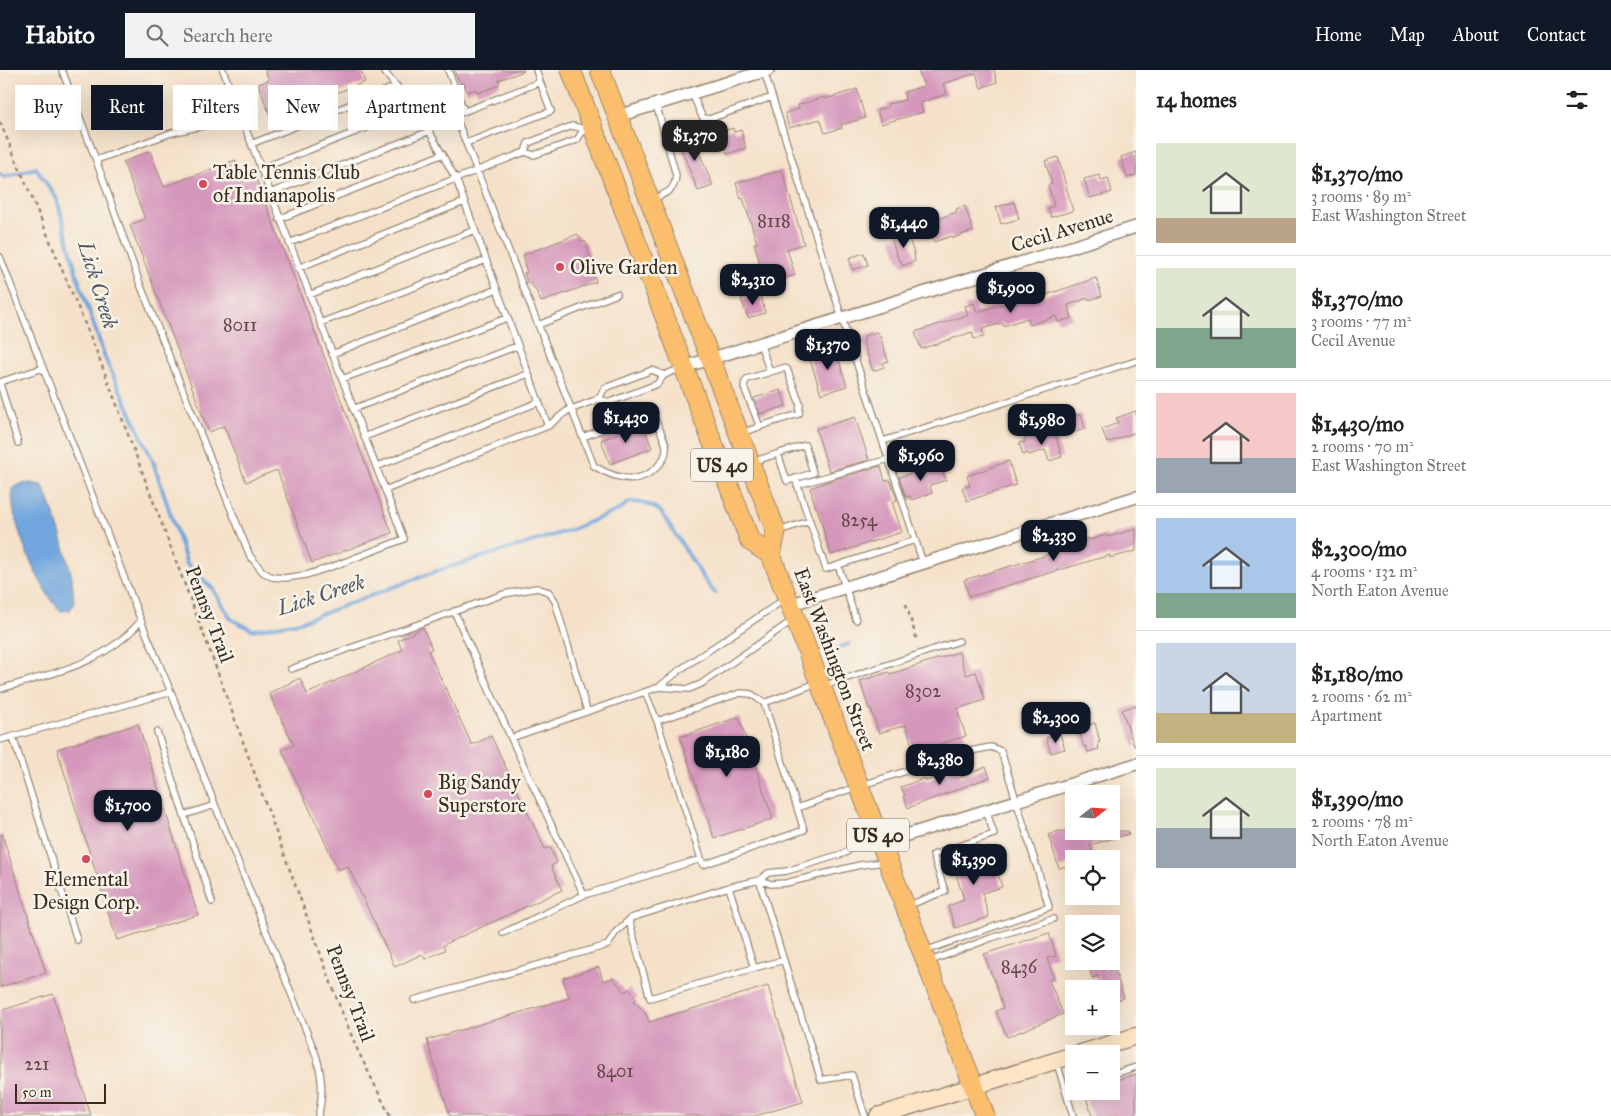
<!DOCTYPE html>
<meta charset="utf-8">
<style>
:root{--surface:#fff;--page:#f2f2f2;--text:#222;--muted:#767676;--line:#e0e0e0;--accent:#111827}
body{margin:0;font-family:"IM FELL Great Primer",serif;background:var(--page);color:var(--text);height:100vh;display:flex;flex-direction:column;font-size:19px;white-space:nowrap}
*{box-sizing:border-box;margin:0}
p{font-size:16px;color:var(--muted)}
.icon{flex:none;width:28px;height:28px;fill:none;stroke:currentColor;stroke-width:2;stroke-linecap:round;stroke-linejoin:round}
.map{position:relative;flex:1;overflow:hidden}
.drawer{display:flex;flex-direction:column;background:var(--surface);width:475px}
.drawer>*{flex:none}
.top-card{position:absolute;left:15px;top:15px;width:475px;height:45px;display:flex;gap:10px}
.needle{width:32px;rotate:73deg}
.tools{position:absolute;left:1065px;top:715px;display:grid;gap:10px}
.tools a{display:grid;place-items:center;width:55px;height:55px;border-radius:0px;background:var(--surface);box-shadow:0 5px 20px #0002;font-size:25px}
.scale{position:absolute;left:15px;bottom:12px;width:91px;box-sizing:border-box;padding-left:5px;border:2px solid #3b2a1e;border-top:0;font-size:14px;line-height:18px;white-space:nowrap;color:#3b2a1e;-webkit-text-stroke:4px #f7f3e8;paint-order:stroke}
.price{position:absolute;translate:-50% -42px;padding:0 11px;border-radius:10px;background:var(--accent);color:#fff;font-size:16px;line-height:32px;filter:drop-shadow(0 1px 2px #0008)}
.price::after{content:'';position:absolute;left:50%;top:30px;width:15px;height:11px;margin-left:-8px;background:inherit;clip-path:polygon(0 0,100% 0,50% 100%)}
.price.on{background:#222;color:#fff}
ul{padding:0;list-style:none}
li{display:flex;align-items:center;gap:15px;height:125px;padding:0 20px}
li+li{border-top:1px solid var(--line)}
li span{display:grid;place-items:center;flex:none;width:140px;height:100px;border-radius:0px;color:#555}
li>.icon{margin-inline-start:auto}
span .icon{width:60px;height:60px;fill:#fffc;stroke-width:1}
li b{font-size:21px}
h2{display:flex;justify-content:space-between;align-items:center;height:60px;padding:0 20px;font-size:21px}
.tag{padding:0 18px;border-radius:0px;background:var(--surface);box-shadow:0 5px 20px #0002;font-size:18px;line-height:45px}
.tag.on{background:var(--accent);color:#fff}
header{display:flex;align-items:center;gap:30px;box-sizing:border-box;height:70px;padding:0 25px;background:var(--accent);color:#fff}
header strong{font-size:24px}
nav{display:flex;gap:28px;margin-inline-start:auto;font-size:18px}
.search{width:350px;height:45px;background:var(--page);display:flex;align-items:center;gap:12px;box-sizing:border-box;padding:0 18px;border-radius:0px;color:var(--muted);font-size:19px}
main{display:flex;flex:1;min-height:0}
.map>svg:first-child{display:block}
</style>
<header>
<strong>Habito</strong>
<div class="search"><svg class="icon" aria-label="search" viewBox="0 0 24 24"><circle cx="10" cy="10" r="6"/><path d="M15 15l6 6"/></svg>Search here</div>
<nav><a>Home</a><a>Map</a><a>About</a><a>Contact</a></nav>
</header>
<main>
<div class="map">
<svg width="1136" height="1046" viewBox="0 0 1136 1046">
<rect width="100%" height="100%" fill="#f7f3e8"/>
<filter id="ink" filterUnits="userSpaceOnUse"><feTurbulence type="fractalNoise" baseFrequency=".02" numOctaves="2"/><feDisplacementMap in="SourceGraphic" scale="10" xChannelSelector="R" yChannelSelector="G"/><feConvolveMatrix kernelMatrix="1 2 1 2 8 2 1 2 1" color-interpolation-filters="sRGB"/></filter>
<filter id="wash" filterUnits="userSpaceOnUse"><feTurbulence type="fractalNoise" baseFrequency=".0096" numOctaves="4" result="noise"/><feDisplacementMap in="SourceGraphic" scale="20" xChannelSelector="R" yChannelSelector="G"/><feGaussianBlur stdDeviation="1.12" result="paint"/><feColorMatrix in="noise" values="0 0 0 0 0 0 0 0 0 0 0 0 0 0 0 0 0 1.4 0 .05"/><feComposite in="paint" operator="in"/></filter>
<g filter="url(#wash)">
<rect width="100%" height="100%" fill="#f5e1c9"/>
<path fill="#70a5dd" stroke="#56687e" d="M30,413L42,415L49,430L61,465L72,507L74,534L70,540L61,541C42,526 4,440 14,417L21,414Z"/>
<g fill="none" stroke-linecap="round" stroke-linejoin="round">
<path stroke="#70a5dd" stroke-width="4" d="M0,104L4,107L36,98L57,129L77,205L105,288L153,391L187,494L212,518L231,549L253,560L300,552L434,502L570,460L619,440L629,432C642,432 651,434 661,442L706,512L715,523
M838,578L849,574"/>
</g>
<g id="blocks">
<path fill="#d597bb" d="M265,0H361L365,12L271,48L258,14L269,10Z
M454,0H524V1L499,10V15L478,23L476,19L467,22L464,13L460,14Z
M918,0H994L997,12L981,18L976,3L943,14L947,24L920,33L923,42L881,54L877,40L888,37L887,34L905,30L904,22L924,16Z
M857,19L865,48L841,55L842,58L825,63L820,49L789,58L785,43L799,39L798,35L825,27L826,29Z
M733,58L734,62L741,60L746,78L727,84L721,62Z
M691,62L713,116L698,121L677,68Z
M150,81L164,117L235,90L243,111L255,106L392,463L312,493L277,400L246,412L224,356L209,362L130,155L145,149L123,92Z
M1136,82V105L1127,108L1121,87Z
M1058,87L1073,141L1051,147L1048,138L1054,136L1048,115L1052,114L1045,91Z
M782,100L804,174L787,179L795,205L763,215L757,194L760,193L754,173H757L743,128L741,129L736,113Z
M1099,105L1101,110L1108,108L1112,122L1090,128L1084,109Z
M1014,132L1019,149L1001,154L996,137Z
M965,136L973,161L953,168L952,166L934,172L929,157L939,154L937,149L957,142L956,139Z
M907,163L915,186H914L915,191L902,196L901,190L899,191L891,168Z
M578,164L581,171L586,172L592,193H594L597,200L594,204L596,212L541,232L535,218L533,217L531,213L528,214L524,203L527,202L524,193L525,191L523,185Z
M864,183L868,195L853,200L849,188Z
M1096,208L1102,226L1089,230L1088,228L1068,235L1072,248L1058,252L1056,246L1030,255L1028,248L1003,256L1002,253L982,259L984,267L974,269L972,262L921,279L915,262L968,245L965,236L974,233L977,242L1029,226L1031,230Z
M760,223L765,243L748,248L741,229Z
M877,262L878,266H880L888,291L883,293L884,297L873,301L863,271L865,270L864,266Z
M835,278L847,316L821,324L809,286Z
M781,320L786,336L760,344L754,328Z
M1136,341V362L1107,373L1102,359L1118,353L1116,348Z
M1081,344L1085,359L1066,365L1061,350Z
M855,347L869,390L829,401L816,359Z
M643,354L652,378L610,394L601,370L617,364L616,362L626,358V360Z
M1040,363L1041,368L1055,364L1062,387L1049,391L1045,380L1029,385L1028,383L1023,385L1019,373L1025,372L1024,368Z
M1009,391L1016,415L967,431L962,418L970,416L967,406Z
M881,396L885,411L890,410L897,430L892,432L902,462L831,485L817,438H816L810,418L832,410Z
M941,397L946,410L930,415L932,423L911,430L910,426L906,427L899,407L928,398L929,401Z
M1136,459V481L1110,488V485L969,527L964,510L1074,477L1073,473L1089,468V470L1106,465L1107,467Z
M423,558L432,579L428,581L472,675L491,666L545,779L550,777L557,793L551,796L562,820L443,875L445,880L425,889L422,884L395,897L348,796L338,800L282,680L294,675L269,623L300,608L307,624L402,580L398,570Z
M959,582L966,605L976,602L985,630L957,639L966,666L914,682L906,655L879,663L871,639H869L860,611L889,602L890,604Z
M1136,635V676H1134L1122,640Z
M739,647L773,749L714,768L680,667Z
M1095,653L1100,672H1098L1099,679L1088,682L1086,676L1084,677L1078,658Z
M138,654L198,845L117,870L57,679Z
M1060,664L1065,679L1051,683L1046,668Z
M986,697L990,707L908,738L903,726H905L901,717L925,708L926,711L958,699L961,707Z
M1059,761H1128L1129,764L1090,775L1093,785L1081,789H1074V794L1059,798L1048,765Z
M2,764L46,903L0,917V765Z
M990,777L1002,817L982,823L989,847L955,858L948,836L964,830L953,794L956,793L955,788Z
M1049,863L1056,886L1047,888L1054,909L1049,910L1063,944L1007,967L996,941L1003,938L993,906H992L984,884Z
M1102,891L1105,900L1109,898L1110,901L1111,895L1113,894L1124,928L1111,932V919H1102L1098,906L1092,908L1088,895Z
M599,897L603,911L613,908L625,922L629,919L637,928L634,931L646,944L649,952L768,916L803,1032L755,1046H450L427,970L569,928L563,908Z
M53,924L91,1046H0V941Z
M1136,1004V1046H1092L1084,1021H1111V1012Z"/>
</g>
</g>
<g filter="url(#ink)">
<use href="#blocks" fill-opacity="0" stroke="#988674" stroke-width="1"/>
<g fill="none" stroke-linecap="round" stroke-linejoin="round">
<defs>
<path id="lane" d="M62,0L96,90L171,63L211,54L239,43
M383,0L419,45L432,66L456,109L548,356
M448,0L464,41
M764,1L847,264L923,493
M540,12L551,41L466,73L594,396C614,408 639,416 657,397C662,392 667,384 666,376C664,367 658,356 654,347L648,344L639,345L583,367
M692,23L700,42L703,48L709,49L772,27
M466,73L455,45L540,12L536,0
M251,74L397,16
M525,82L528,73L572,56L585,59
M96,90L140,214L213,395L250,486L263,502L272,507L285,508L306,505L334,496L404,469L223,0
M260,99L415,39
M270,123L430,61
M652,129C666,123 675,122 676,105L656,34
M279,149L443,84
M289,173L525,82L534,85L577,70L584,59
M0,187L141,551L171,622L215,735L316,985C322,1005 324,1025 318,1046
M298,198L464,132
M309,225L475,160
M320,253L486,190
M538,255L617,224
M332,284L497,219
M342,309L507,248
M0,312L43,298
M0,314L18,373
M598,329L605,318L652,300L664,305
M353,339L517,276
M760,357L744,317L745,312L747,309L770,302L760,273
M742,363L767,354L799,344L800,334L787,299L783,298L770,302
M364,367L528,304
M883,371L1136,291
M752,392L805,375L813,403L787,411L778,384
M376,397L539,332
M795,408L826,499L915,470
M797,415L889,389
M385,420L548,356L567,341L598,329L610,332L657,314L664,305L682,298
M778,461L810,451
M838,495L856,550
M785,529L681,599L659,617L689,619L701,614L793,550
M454,541L511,668
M291,599L504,524L537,518L549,522L555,531L587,641
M823,616L959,571
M0,619C53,603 103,595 141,551
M645,622L657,651
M764,633L804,760L703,795L657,651L740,623L751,624L764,633L817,613
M157,662L212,832
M13,667L77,870
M0,670L171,622
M797,738L859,716L970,681L991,677L1001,681L1049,837L925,881
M184,745L215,735
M760,810L762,820L821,1010L852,1005L865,1046
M760,810L771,814L786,813L860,795L885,792
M584,825L701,789
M907,836L945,821L933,785L994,764L986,740
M629,850L650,928L754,898L729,817
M503,863L584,825L511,668L659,617
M928,892L991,868L1053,849
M754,898L784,890
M414,930L608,875L615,863L631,848L729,817L760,810L768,803L787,801L845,783L859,772L871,760
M1057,993L1073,1046
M1111,1005L1136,997
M1065,1019L1074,1016"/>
<path id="street" d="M618,46L768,0
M684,297L1136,157
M789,535L1136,427
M881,773L1136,694"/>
<path id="secondary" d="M1078,984L1136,966
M878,1046L1074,985"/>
<path id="primary" d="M571,0L750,471L771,485
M600,0L776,461L771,485L985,1046"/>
</defs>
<use href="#lane" stroke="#988674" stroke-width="8"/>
<use href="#street" stroke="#988674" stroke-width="14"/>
<use href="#secondary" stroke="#988674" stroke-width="19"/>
<use href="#primary" stroke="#988674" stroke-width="21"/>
<path stroke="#988674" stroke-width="2.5" stroke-dasharray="4 4" stroke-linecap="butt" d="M0,52L98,285L211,584L341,940L358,981L390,1046
M906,534L917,570"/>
<use href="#lane" stroke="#fff" stroke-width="5.5"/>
<use href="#street" stroke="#fff" stroke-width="11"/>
<use href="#secondary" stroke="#fde5c5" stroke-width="16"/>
<use href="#primary" stroke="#fabe6d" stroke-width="19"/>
</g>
</g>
<g fill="#d1495b" stroke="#f7f3e8" stroke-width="2">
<circle cx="203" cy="114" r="5"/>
<circle cx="560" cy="197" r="5"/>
<circle cx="428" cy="724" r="5"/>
<circle cx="86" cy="789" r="5"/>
</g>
<g text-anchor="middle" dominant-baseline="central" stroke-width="5" stroke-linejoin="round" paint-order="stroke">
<g font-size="18" fill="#624545">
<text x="774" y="151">8118</text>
<text x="240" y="255">8011</text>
<text x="859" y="450">8254</text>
<text x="923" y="621">8302</text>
<text x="1019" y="897">8436</text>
<text x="37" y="994">221</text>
<text x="615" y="1001">8401</text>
</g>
<g fill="#f7f3e8" stroke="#73665b" stroke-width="1">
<rect x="691" y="378.5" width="62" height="33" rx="4"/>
<rect x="847" y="748.5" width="62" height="33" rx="4"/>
</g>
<g font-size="19" font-weight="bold" fill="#3b2a1e">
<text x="722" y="395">US 40</text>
<text x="878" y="765">US 40</text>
</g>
<g font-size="20" fill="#3b2a1e" stroke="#f7f3e8" text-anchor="start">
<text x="213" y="102">Table Tennis Club<tspan x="213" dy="23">of Indianapolis</tspan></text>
<text x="570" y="197">Olive Garden</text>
<text x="438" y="712">Big Sandy<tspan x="438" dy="23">Superstore</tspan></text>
<text x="86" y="809" text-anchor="middle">Elemental<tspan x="86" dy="23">Design Corp.</tspan></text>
</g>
<g font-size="20" fill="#3b2a1e" stroke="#f7f3e8">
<text transform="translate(1062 160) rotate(-17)">Cecil Avenue</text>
<text transform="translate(210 544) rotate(69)">Pennsy Trail</text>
<text transform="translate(835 589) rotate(69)">East Washington Street</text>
<text transform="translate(351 923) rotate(69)">Pennsy Trail</text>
</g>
<g font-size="21" font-style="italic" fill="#4e5561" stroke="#f7f3e8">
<text transform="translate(98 215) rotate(73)">Lick Creek</text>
<text transform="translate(321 525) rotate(-18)">Lick Creek</text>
</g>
</g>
</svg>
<div class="tools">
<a><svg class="needle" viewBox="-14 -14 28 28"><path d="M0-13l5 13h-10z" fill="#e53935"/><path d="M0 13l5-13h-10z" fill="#767676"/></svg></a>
<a><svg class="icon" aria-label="locate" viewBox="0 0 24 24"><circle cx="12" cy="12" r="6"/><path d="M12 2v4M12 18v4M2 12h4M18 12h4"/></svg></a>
<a><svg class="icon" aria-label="layers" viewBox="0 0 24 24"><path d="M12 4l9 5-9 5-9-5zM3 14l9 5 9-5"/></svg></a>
<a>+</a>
<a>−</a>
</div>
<div class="scale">50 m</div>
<b class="price on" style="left:695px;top:92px">$1,370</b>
<b class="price" style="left:904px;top:179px">$1,440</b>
<b class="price" style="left:753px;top:236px">$2,310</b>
<b class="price" style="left:1011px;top:244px">$1,900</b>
<b class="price" style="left:828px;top:301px">$1,370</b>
<b class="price" style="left:626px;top:374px">$1,430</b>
<b class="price" style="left:1042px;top:376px">$1,980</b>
<b class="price" style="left:921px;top:412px">$1,960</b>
<b class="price" style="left:1054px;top:492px">$2,330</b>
<b class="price" style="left:1056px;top:674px">$2,300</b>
<b class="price" style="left:727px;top:708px">$1,180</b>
<b class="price" style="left:940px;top:716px">$2,380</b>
<b class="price" style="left:128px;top:762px">$1,700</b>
<b class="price" style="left:974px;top:816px">$1,390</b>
<div class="top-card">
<a class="tag">Buy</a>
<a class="tag on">Rent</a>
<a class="tag">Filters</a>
<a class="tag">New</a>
<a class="tag">Apartment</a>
</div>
</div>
<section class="drawer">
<h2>14 homes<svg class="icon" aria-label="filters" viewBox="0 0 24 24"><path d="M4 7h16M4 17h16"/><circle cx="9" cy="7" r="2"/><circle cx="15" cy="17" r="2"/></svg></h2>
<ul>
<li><span style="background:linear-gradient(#dfe7d0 75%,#b9a48a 0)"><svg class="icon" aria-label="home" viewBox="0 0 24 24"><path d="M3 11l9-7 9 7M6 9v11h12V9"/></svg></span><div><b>$1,370/mo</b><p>3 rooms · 89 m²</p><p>East Washington Street</p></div></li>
<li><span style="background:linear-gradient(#dfe7d0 60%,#7fa58c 0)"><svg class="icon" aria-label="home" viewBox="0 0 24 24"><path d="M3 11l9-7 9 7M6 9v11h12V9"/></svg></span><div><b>$1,370/mo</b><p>3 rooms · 77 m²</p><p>Cecil Avenue</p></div></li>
<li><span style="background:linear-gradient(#f6c9c9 65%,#9aa5b1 0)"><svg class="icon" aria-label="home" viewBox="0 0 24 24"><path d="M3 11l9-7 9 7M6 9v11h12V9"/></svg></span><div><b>$1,430/mo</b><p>2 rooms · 70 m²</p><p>East Washington Street</p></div></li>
<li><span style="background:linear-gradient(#a9c7e8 75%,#7fa58c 0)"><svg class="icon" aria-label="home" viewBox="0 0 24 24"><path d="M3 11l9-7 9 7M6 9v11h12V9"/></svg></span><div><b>$2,300/mo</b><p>4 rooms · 132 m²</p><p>North Eaton Avenue</p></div></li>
<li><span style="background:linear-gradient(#c9d6e8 70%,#c2b280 0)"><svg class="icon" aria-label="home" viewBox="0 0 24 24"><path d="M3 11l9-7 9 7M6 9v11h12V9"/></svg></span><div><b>$1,180/mo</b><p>2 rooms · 62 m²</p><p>Apartment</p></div></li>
<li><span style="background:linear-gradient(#dfe7d0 60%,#9aa5b1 0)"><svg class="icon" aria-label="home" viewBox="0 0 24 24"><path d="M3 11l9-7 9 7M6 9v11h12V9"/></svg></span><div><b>$1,390/mo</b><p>2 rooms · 78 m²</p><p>North Eaton Avenue</p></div></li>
</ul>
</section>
</main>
